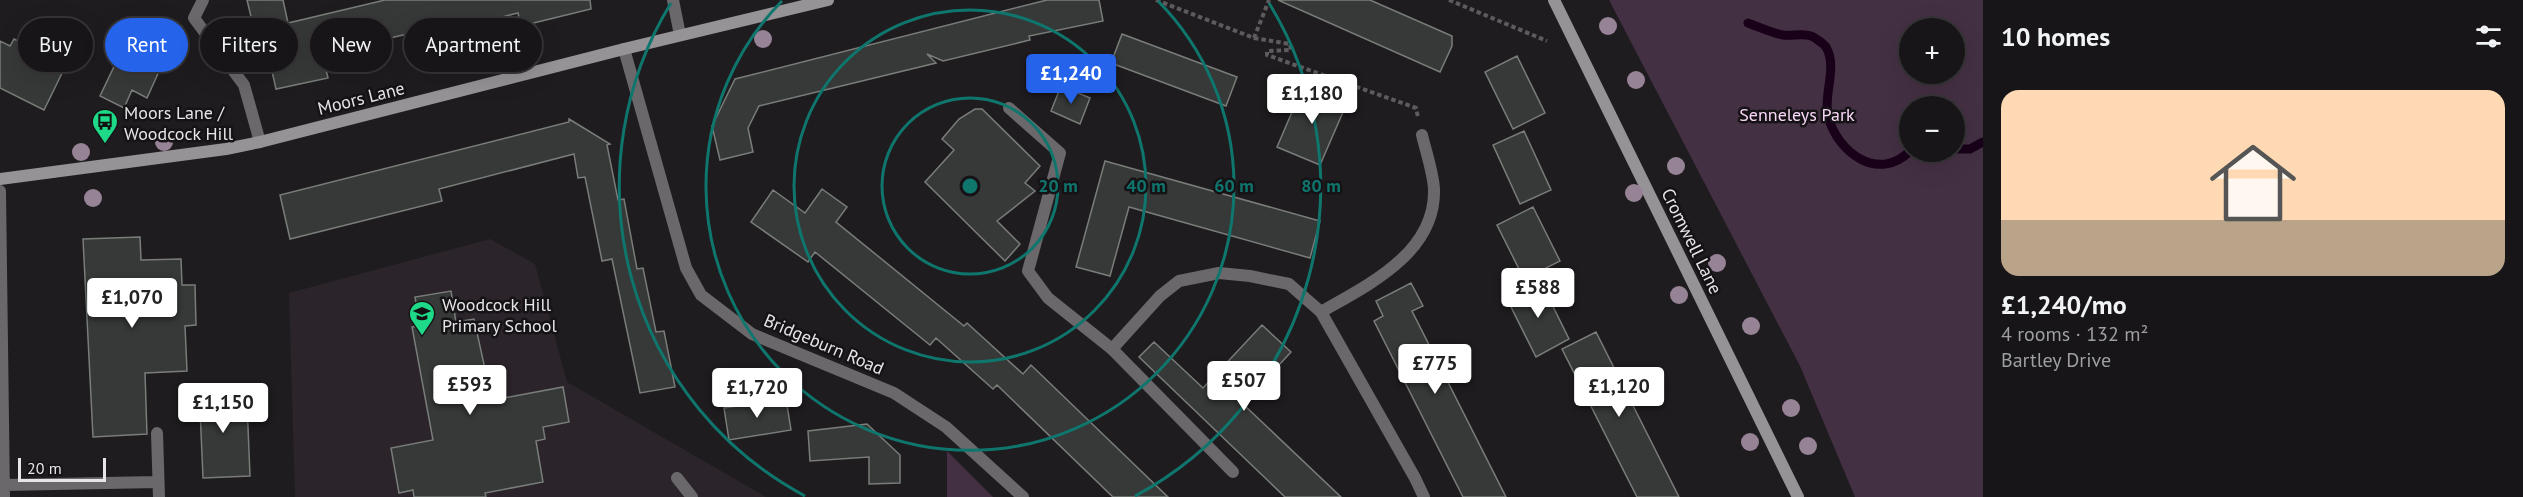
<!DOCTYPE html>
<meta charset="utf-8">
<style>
:root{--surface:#171517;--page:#201e20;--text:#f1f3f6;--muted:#9e9fa1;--line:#363436;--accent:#2563eb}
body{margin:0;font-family:"PT Sans",sans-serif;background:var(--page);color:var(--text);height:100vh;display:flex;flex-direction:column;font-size:22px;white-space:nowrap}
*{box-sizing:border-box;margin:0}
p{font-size:20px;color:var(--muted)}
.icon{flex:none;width:33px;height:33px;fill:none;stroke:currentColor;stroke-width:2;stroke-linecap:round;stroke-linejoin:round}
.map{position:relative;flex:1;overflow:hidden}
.sheet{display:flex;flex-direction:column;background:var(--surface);width:540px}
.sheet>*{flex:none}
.banner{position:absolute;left:18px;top:18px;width:570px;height:54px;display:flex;gap:12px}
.tools{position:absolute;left:1899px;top:18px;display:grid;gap:12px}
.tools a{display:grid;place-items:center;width:66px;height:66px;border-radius:50%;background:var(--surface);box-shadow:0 6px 24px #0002,0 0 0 2px var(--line);font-size:30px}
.scale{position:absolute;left:18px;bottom:15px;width:88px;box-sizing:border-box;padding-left:6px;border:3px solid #e7e6e7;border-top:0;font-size:16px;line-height:21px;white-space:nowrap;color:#e7e6e7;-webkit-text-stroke:4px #161316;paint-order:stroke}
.price{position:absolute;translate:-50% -51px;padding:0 14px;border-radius:6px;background:#fff;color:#222;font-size:20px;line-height:39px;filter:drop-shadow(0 2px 3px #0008)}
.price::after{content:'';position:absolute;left:50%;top:36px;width:18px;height:14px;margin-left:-9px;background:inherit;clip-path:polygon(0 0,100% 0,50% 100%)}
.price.selected{background:var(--accent);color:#fff}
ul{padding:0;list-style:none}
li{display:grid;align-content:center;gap:12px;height:318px;padding:0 18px}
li+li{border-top:2px solid var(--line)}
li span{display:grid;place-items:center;height:186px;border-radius:18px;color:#555}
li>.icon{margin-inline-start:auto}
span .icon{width:108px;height:108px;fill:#fffc;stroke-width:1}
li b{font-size:26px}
h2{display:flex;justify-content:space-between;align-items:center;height:72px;padding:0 18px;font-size:26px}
.chip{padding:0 21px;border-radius:27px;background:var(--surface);box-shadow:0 6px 24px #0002,0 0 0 2px var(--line);font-size:21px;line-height:54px}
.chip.selected{background:var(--accent);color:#fff}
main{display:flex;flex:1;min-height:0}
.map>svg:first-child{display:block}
</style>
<main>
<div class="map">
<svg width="1983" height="497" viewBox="0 0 1983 497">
<rect width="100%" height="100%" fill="#1f1c1f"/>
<path fill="#2b242b" d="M490,239L535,264L567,382L766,497H295L289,293Z"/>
<path fill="#443043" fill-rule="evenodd" d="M1609,0H1983V497H1855L1800,366ZM1910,28H1954V74H1910ZM1910,106H1954V152H1910Z
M947,451L993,497H947Z"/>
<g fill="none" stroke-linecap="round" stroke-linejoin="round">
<path stroke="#190119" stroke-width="9" d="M1748,23C1759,27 1772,33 1783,35C1792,36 1803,33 1811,36C1814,37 1824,44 1826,47C1838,67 1823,95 1828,116C1837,152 1878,183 1910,151
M1954,149H1970L1983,142"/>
</g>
<path fill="#363937" stroke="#797d7a" stroke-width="1.5" d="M247,0H283L288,23L385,0H590L591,9L521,26L518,13L451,29L450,24L322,54L328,78L276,89L262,27L254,29Z
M1047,0H1099L1103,21L1029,36L1030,40L943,61L927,54L936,63L759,106L748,128L753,152L720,160L712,126L735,79Z
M1278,0H1370L1452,36V46L1440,72Z
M132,29L170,47L147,98L132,90L124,108L100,96Z
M1122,34L1237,77L1226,106L1111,63Z
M14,39L66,65L44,110L0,88V41L10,46Z
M1517,56L1545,113L1513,129L1485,72Z
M1304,84L1347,103L1320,165L1277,147Z
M1061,86L1090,98L1080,124L1051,111Z
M975,109H982L1040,166L1025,183L1035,191L997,221L1020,244L1005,261L925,182L954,150L942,139L959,119Z
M569,119L610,144L607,145L618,200L624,199L637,269L643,268L656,332L664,331L675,387L640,393L612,259L602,261L585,177L578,178L574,154L439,189L442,201L290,239L280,195L569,122Z
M1524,131L1551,190L1520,204L1493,145Z
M1105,161L1320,221L1310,258L1129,207L1110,276L1076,267Z
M822,189L847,207L836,222L964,326L967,323L1023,374L1031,365L1168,497H1113L997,385L993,389L936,338L930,345L815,252L808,262L751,222L773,190L805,213Z
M1533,207L1560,261L1524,279L1497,225Z
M140,237L141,260L181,259L182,285H195L196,325L185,326L187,371L145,373L147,434L93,437L83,239Z
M1541,282L1569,339L1536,357L1507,299Z
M1411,283L1423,306L1412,311L1506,497H1463L1374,321L1383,316L1376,301Z
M451,291L456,322L474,319L489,387L501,385L504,398L563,387L569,422L543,427L545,439L536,441L543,482L485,493L486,497H414L413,490L399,493L391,448L433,440L412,327L420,326L415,297Z
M1262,325L1291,352L1243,404L1341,497H1285L1139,357L1154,342L1203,388Z
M1596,332L1679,497H1637L1562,349Z
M230,384L231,404L247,403L250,476L203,478L199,386Z
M786,399L791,430L729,440L724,408Z
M867,424L900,455V483L869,484V457L810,461L808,431Z"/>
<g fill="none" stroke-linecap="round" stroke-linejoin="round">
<path stroke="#5e5b5e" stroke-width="4" stroke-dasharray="4.5 3" stroke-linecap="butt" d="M1156,0L1254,38L1269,0
M1449,0L1547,41
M1254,38L1290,44L1291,50L1267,51V55L1416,108L1418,117"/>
<path stroke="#6a686a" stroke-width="12" d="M1009,108L1060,153L1028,271L1048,298L1112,349L1233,472
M1321,312C1368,285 1436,253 1434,189C1433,172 1426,152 1422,135
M677,478L692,497"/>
<path stroke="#6a686a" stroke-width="12" d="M203,0L194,18L244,85L260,142
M673,0L680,35
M624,49L686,268L701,295L752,334L894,393L946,427L1023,497
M0,191L4,497
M1112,349L1160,296L1179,281L1219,273L1250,276L1289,284L1321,312L1415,478L1424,497
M157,433L159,497
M4,485L157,482"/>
<path stroke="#969396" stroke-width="12" d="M1554,0L1798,497
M0,179L226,149L260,142L624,49L828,0"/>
</g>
<g fill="#978396">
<circle cx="1608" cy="26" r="9"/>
<circle cx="763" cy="39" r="9"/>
<circle cx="1636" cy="80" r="9"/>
<circle cx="164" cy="142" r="9"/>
<circle cx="81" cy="152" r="9"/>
<circle cx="1676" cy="166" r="9"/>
<circle cx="1634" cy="193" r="9"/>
<circle cx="93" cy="198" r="9"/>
<circle cx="1717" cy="263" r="9"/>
<circle cx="1679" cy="295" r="9"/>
<circle cx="1751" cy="326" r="9"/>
<circle cx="1791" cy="408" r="9"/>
<circle cx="1750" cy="442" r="9"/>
<circle cx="1808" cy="446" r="9"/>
</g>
<g fill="none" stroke="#0f766e" stroke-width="3">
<circle cx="970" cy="186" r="88"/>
<circle cx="970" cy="186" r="176"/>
<path d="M1158 1A264 264 0 1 1 782 1"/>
<path d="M805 496A351 351 0 0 1 671 3M1269 3A351 351 0 0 1 1135 496"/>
</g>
<defs>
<symbol id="bus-pin" viewBox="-11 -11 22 30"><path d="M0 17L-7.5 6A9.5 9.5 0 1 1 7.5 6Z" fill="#1dd988" stroke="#161316"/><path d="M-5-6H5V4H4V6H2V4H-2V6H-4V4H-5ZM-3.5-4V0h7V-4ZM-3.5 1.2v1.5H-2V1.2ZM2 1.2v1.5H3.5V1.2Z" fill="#111"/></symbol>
<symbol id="school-pin" viewBox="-11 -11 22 30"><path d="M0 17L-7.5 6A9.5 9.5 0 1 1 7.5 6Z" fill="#1dd988" stroke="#161316"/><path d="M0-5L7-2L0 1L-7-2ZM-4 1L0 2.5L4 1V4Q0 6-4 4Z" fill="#111"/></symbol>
</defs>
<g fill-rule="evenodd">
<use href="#bus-pin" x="90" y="107" width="30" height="40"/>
<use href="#school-pin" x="407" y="299" width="30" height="40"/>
</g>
<g text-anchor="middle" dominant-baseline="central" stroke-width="5" stroke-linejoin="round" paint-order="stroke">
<g font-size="18" fill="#e7e6e7" stroke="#161316">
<text transform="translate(361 98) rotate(-14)">Moors Lane</text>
<text transform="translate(1692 241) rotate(64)">Cromwell Lane</text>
<text transform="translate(824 344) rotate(23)">Bridgeburn Road</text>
</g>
<g font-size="18" fill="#e7e6e7" stroke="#161316" text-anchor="start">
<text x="124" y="112">Moors Lane /<tspan x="124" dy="21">Woodcock Hill</tspan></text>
<text x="442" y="304">Woodcock Hill<tspan x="442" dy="21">Primary School</tspan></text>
</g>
<g font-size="18" fill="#f9d7f7" stroke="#161316">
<text x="1797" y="114">Senneleys Park</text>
</g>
</g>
<circle cx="970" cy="186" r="9" fill="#0f766e" stroke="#161316" stroke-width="3"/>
<g font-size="18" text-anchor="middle" font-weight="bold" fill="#0f766e" stroke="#161316" stroke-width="5" stroke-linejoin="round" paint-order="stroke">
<text x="1058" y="192">20 m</text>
<text x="1146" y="192">40 m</text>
<text x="1234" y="192">60 m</text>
<text x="1321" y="192">80 m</text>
</g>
</svg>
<div class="tools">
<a>+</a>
<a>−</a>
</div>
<div class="scale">20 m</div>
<b class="price selected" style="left:1071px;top:105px">£1,240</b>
<b class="price" style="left:1312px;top:125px">£1,180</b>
<b class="price" style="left:1538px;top:319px">£588</b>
<b class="price" style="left:132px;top:329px">£1,070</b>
<b class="price" style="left:1435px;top:395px">£775</b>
<b class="price" style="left:1244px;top:412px">£507</b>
<b class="price" style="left:470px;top:416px">£593</b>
<b class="price" style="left:1619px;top:418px">£1,120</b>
<b class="price" style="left:757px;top:419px">£1,720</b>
<b class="price" style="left:223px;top:434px">£1,150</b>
<div class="banner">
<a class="chip">Buy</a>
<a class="chip selected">Rent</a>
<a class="chip">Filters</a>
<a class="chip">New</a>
<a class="chip">Apartment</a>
</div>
</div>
<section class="sheet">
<h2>10 homes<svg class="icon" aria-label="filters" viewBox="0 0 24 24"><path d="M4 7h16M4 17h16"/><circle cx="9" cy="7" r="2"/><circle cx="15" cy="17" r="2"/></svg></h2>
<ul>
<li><span style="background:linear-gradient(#ffd9b3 70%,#b9a48a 0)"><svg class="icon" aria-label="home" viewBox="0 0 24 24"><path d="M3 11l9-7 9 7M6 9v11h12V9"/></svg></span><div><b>£1,240/mo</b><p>4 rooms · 132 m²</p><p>Bartley Drive</p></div></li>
</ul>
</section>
</main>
